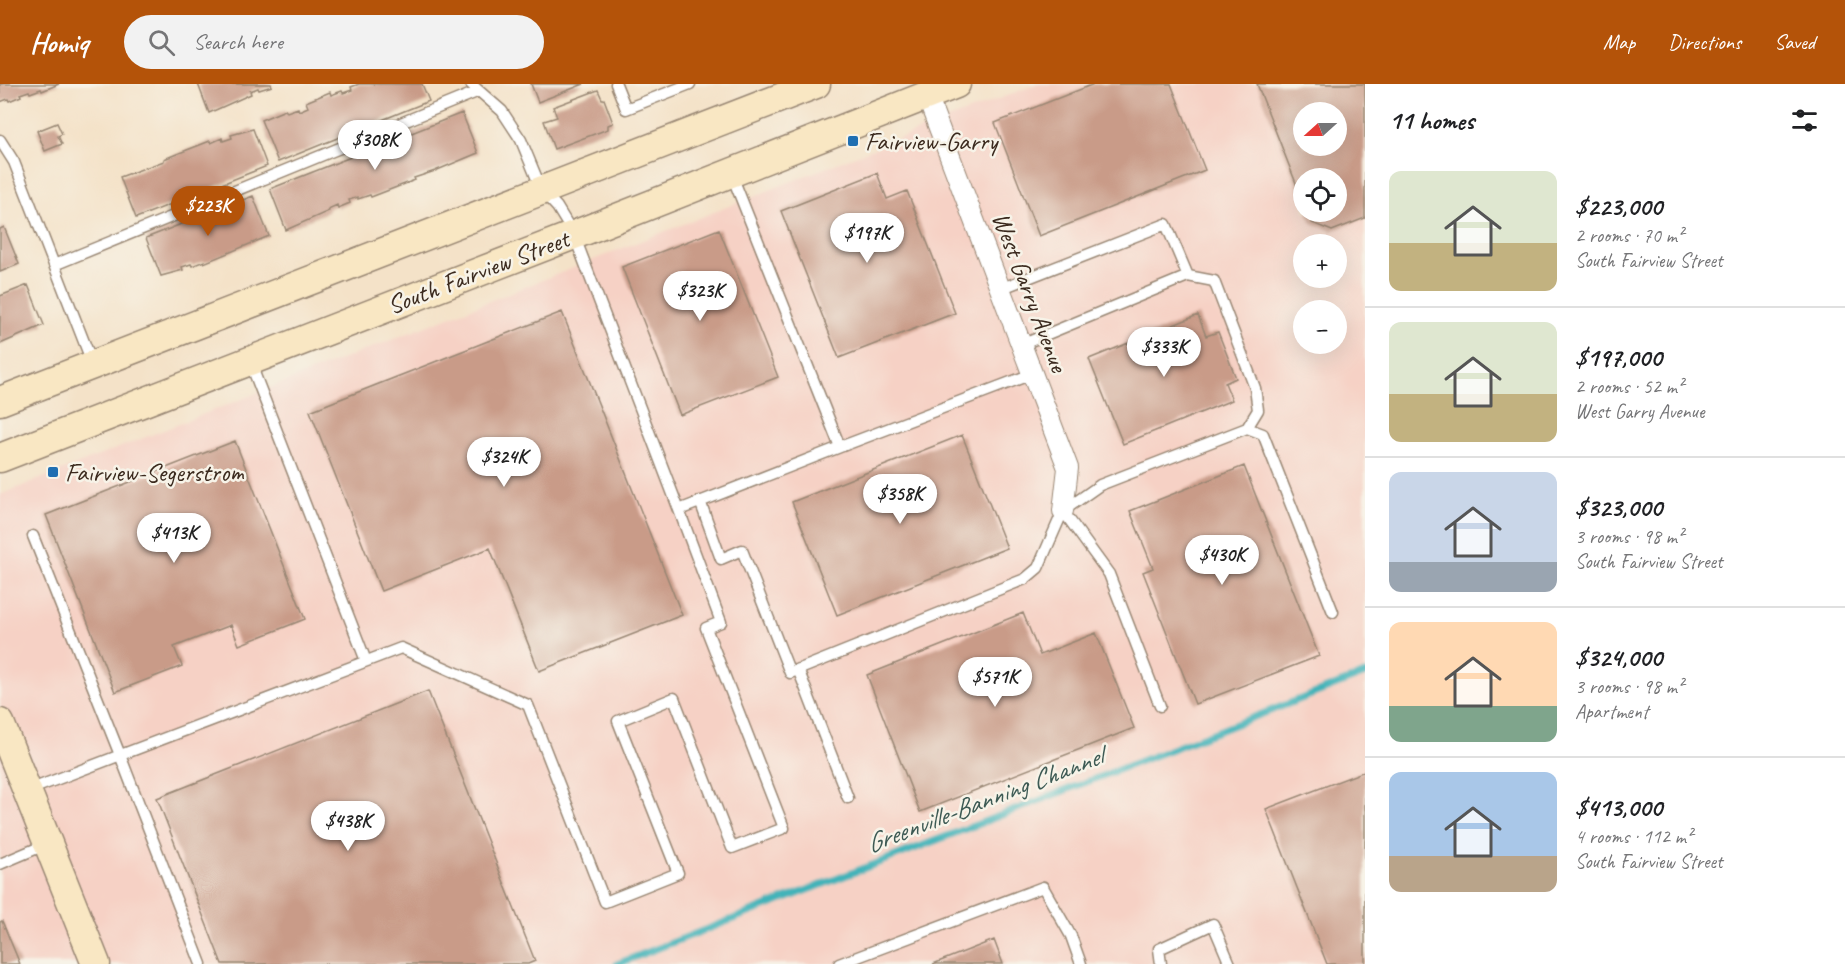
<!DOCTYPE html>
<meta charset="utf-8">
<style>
:root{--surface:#fff;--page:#f2f2f2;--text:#202124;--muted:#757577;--line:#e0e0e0;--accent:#b45309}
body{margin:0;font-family:Caveat,sans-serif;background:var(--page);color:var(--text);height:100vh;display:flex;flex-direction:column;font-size:22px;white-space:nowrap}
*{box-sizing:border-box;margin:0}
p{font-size:20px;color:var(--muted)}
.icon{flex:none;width:33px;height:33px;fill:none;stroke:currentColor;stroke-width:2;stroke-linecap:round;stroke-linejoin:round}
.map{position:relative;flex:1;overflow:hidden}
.drawer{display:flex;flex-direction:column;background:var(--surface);width:480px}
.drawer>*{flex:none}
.needle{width:39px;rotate:249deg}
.fabs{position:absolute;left:1293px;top:18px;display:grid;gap:12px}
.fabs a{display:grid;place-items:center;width:54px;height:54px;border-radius:50%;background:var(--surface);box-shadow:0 6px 24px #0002;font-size:30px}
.price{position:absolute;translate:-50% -51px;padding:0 14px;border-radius:21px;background:#fff;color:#222;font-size:20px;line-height:39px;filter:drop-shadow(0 2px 3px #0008)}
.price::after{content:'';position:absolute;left:50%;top:36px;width:18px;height:14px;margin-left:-9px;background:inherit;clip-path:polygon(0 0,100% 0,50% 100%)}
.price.active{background:var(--accent);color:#fff}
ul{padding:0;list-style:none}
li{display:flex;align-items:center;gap:18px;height:150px;padding:0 24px}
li+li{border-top:2px solid var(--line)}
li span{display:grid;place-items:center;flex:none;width:168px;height:120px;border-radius:12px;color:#555}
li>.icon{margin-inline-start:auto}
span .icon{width:72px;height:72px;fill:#fffc;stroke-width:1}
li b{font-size:26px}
h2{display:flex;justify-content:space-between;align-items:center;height:72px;padding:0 24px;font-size:26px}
header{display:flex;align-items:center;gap:36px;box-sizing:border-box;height:84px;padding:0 30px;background:var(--accent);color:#fff}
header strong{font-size:28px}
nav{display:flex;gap:33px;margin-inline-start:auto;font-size:21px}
.search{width:420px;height:54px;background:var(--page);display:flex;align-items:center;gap:15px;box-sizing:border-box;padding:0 21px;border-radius:33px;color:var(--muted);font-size:22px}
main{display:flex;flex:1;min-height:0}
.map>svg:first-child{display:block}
</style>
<header>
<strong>Homiq</strong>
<div class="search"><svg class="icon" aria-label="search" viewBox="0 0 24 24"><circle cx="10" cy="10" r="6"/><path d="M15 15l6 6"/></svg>Search here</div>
<nav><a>Map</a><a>Directions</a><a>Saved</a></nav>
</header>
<main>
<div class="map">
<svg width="1365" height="880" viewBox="0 0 1365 880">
<rect width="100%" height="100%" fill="#f7f3e8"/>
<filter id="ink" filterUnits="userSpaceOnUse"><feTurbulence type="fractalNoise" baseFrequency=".0167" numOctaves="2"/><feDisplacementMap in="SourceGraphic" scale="12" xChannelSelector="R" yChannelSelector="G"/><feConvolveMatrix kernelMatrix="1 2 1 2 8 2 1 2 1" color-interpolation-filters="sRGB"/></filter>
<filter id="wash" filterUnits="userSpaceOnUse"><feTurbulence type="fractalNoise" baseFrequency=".008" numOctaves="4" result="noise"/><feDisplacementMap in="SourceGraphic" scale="24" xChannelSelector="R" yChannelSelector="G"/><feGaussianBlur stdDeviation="1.35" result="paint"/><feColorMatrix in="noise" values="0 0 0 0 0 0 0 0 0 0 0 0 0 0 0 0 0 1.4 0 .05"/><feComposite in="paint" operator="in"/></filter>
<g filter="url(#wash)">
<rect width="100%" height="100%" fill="#f4e2c8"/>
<path fill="#f6d1c5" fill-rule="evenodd" d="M1037,0H1365V880H0V411ZM1304,28H1336V62H1304ZM1304,94H1336V128H1304ZM1304,160H1336V194H1304ZM1304,226H1336V260H1304Z"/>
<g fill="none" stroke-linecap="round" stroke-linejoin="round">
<path stroke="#42b3b9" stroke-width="7" d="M617,880L1365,590"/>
</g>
<g id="blocks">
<path fill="#c99b88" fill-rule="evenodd" d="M0,0H59L42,7L41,5L30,9L29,7L20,10L21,12L9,17L8,15L0,18Z
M198,0H271L272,2L259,6L258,4L250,7L251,10L209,29Z
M359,0H422L429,17L278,78L261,36L285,26L287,28L298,24L299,27L308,23L306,18L330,8L331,11L342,7L343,9L352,6L351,3Z
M531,0H584L538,18Z
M1094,0H1171L1205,86L1039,152L995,39Z
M1257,0H1365V134L1332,147L1312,139L1307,128H1336V94H1304L1303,117ZM1304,28H1336V62H1304Z
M598,6L602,15H604L613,39L608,41V45L554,65L544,37L557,33L553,23Z
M462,29L478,69L435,87L414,94L415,96L371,113L370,111L358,115V113L349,116L350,119L338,124L337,121L328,125L329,127L286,146L270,105Z
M57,39L62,50L58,52L62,60L45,67L37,47Z
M253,45L267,82L136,134L120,93L164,77V75L210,57L211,59L222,54L223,57L232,54L231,51Z
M877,89L887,115L907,107L955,229L839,274L781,127Z
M253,112L269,152L204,179V177L192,182L191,180L182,183L183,186L161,192L146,154Z
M4,143L19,180L0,188V145Z
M719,145L778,293L680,331L622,183Z
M28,201L44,241L0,260V212Z
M562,228L682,531L539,587L490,464L381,507L310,327Z
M1198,231L1206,252L1218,248L1236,294L1225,299L1232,316L1123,360L1089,275Z
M962,351L1007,464L837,531L792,418Z
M235,357L305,535L239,561L231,541L174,563L182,582L115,608L46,431Z
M1244,382L1319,572L1195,620L1143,488L1153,484L1130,427Z
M1023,529L1040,571L1096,549L1134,644L920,728L867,591Z
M428,607L535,877L528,880H222L157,714Z
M1365,687V880H1327L1266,725Z
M2,837L20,880H0V838Z
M994,856L1003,880H933Z"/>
</g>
</g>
<g filter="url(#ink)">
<use href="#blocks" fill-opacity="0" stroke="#988673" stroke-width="1.5"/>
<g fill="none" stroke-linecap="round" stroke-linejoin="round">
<defs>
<path id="lane" d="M471,0L502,27L521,56L542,107L557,123L574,151L679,426L840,363
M616,0L626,25L690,0
M0,56L14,78L93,281
M731,89L840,363L1032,290
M54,181L479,7
M1000,205L1166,140L1188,192
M1021,261L1188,192L1214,197L1255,304L1258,326L1247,344
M250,278L366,577
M700,417L721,475L742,466L790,589L1025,495L1038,484L1063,427L1100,401L1247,344L1263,350L1333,528
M1063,427L1109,490L1160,622
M33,452L120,671L201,880
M798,585L848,714
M29,706L401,564L528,621L605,818L678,789L618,637L674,614L732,764L784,744L706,544L721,538L679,426
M0,780L47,760
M839,880L1043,803L1071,852L1081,880
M1161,880L1159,865L1213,840L1230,880"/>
<path id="street" d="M927,12L1068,384L1063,427"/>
<path id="secondary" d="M0,317L816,0
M0,374L574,151L956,0
M0,639L96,880"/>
</defs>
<use href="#lane" stroke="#988673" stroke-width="13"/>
<use href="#street" stroke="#988673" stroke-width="22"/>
<use href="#secondary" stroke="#988673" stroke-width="31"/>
<use href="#lane" stroke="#fff" stroke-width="10"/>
<use href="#street" stroke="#fff" stroke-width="20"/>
<use href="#secondary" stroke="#f9e7c3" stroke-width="28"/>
</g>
</g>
<g fill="#1f6fb2" stroke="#f7f3e8" stroke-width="2">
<rect x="847" y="51" width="12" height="12" rx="3"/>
<rect x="47" y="382" width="12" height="12" rx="3"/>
</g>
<g text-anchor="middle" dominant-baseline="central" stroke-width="5" stroke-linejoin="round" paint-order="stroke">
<g font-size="26" fill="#3b2a1e" stroke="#f7f3e8" text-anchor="start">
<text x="865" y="57">Fairview-Garry</text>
<text x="65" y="388">Fairview-Segerstrom</text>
</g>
<g font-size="26" fill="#3b2a1e" stroke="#f7f3e8">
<text transform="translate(478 188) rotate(-21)">South Fairview Street</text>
<text transform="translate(1030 208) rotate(69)">West Garry Avenue</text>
</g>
<g font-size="27" font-style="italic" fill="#3d5a54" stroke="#f7f3e8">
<text transform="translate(984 716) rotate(-21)">Greenville-Banning Channel</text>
</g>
</g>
</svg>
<div class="fabs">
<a><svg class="needle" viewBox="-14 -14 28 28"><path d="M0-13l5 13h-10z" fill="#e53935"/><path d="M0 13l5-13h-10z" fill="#757577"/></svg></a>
<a><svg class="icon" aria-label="locate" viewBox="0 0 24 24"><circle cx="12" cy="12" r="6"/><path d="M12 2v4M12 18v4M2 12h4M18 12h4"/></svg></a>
<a>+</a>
<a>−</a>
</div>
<b class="price" style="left:375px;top:87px">$308K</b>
<b class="price active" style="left:208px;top:153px">$223K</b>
<b class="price" style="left:867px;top:180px">$197K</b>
<b class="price" style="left:700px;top:238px">$323K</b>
<b class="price" style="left:1164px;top:294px">$333K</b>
<b class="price" style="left:504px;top:404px">$324K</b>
<b class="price" style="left:900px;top:441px">$358K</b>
<b class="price" style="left:174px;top:480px">$413K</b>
<b class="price" style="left:1222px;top:502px">$430K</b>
<b class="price" style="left:995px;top:624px">$571K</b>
<b class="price" style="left:348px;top:768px">$438K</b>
</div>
<section class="drawer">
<h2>11 homes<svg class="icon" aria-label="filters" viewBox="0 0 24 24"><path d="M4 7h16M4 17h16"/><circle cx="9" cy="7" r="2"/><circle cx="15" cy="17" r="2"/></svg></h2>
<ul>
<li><span style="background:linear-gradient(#dfe7d0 60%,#c2b280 0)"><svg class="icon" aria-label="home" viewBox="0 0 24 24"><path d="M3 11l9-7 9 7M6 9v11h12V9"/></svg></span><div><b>$223,000</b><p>2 rooms · 70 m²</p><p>South Fairview Street</p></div></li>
<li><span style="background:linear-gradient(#dfe7d0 60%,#c2b280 0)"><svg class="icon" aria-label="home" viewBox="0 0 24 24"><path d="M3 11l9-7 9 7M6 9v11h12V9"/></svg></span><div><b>$197,000</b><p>2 rooms · 52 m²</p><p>West Garry Avenue</p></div></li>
<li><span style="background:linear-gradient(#c9d6e8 75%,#9aa5b1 0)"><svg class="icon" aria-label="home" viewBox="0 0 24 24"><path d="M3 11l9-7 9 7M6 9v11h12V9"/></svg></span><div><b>$323,000</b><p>3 rooms · 98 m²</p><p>South Fairview Street</p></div></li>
<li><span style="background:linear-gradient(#ffd9b3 70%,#7fa58c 0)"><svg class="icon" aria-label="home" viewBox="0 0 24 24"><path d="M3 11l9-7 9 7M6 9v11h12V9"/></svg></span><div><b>$324,000</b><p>3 rooms · 98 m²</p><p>Apartment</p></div></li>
<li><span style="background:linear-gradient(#a9c7e8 70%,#b9a48a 0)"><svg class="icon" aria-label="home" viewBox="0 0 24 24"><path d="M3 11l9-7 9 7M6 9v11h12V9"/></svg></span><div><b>$413,000</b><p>4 rooms · 112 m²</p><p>South Fairview Street</p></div></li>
</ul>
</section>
</main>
